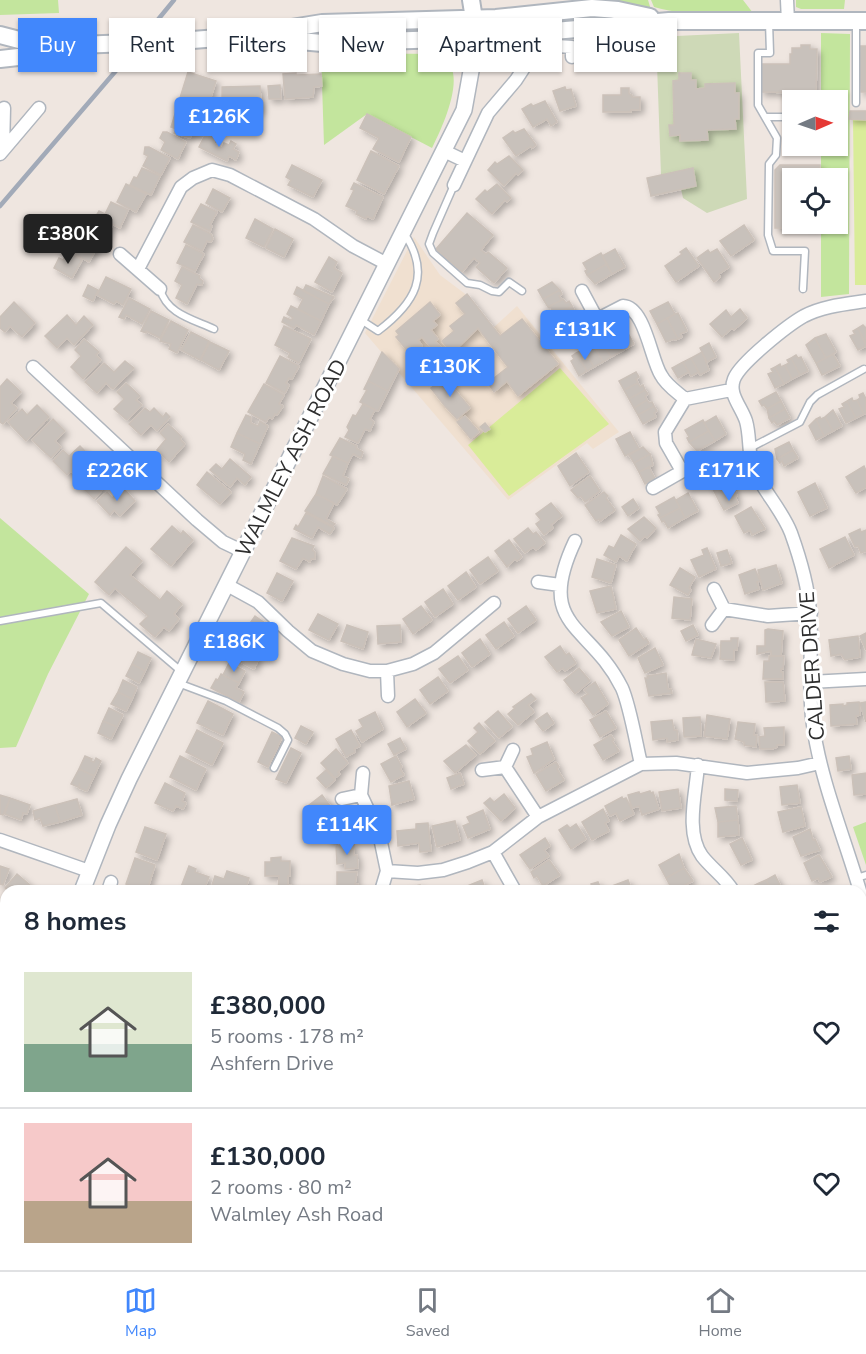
<!DOCTYPE html>
<meta charset="utf-8">
<style>
:root{--surface:#fff;--page:#f6f6f7;--text:#1f2937;--muted:#747a83;--line:#e0e1e3;--accent:#4187fc}
body{margin:0;font-family:"Nunito Sans",sans-serif;background:var(--page);color:var(--text);height:100vh;display:flex;flex-direction:column;font-size:22px;white-space:nowrap}
*{box-sizing:border-box;margin:0}
p{font-size:20px;color:var(--muted)}
.icon{flex:none;width:33px;height:33px;fill:none;stroke:currentColor;stroke-width:2;stroke-linecap:round;stroke-linejoin:round}
.map{position:relative;flex:1;overflow:hidden}
.panel{position:absolute;left:0px;top:885px;width:867px;height:386px;display:flex;flex-direction:column;background:var(--surface);border-radius:18px 18px 0 0;box-shadow:0 2px 4px #0004}
.panel>*{flex:none}
.top-card{position:absolute;left:18px;top:18px;width:831px;height:54px;display:flex;gap:12px}
.needle{width:39px;rotate:88deg}
.buttons{position:absolute;left:782px;top:90px;display:grid;gap:12px}
.buttons a{display:grid;place-items:center;width:66px;height:66px;border-radius:0px;background:var(--surface);box-shadow:0 2px 4px #0004;font-size:30px}
.price{position:absolute;translate:-50% -51px;padding:0 14px;border-radius:6px;background:var(--accent);color:#fff;font-size:20px;line-height:39px;filter:drop-shadow(0 2px 3px #0008)}
.price::after{content:'';position:absolute;left:50%;top:36px;width:18px;height:14px;margin-left:-9px;background:inherit;clip-path:polygon(0 0,100% 0,50% 100%)}
.price.selected{background:#222;color:#fff}
ul{padding:0;list-style:none}
li{display:flex;align-items:center;gap:18px;height:150px;padding:0 24px}
li+li{border-top:2px solid var(--line)}
li span{display:grid;place-items:center;flex:none;width:168px;height:120px;border-radius:0px;color:#555}
li>.icon{margin-inline-start:auto}
span .icon{width:72px;height:72px;fill:#fffc;stroke-width:1}
li b{font-size:26px}
h2{display:flex;justify-content:space-between;align-items:center;height:72px;padding:0 24px;font-size:26px}
.pill{padding:0 21px;border-radius:0px;background:var(--surface);box-shadow:0 2px 4px #0004;font-size:21px;line-height:54px}
.pill.selected{background:var(--accent);color:#fff}
.dock{display:flex;justify-content:space-around;align-items:center;height:84px;border-top:2px solid var(--line);background:var(--surface);font-size:16px;color:var(--muted)}
.dock a{display:grid;justify-items:center;gap:3px}
.dock .selected{color:var(--accent)}
.map>svg:first-child{display:block}
</style>
<div class="map">
<svg width="866" height="1270" viewBox="0 0 866 1270">
<defs>
<filter id="shadow"><feDropShadow dx="3.5" dy="3.5" stdDeviation="3" flood-color="#0004"/></filter>
</defs>
<rect width="100%" height="100%" fill="#efe6e0"/>
<path fill="#f0e0d0" d="M414,237L440,275L464,293L493,328L517,306L619,432L593,449L587,443L508,500L365,333Z"/>
<path fill="#c3e59d" d="M0,0H58L59,13L0,15Z
M613,0H648L651,10L613,1Z
M651,0H743L753,13C716,14 690,17 654,7Z
M796,0H845L844,9H801L796,7Z
M821,33L850,34L849,294L821,297V224H837V178H821V146H837V100H821Z
M321,53L438,54C441,57 448,62 451,67C461,87 441,130 432,148L367,114L324,145Z
M0,518L89,594L48,674L16,747L0,748Z
M866,822V865L853,827Z
M6,1184V1264L618,1265L612,1270H0V1205Z"/>
<path fill="#ced9b7" d="M739,33L747,199L707,213L683,198L681,189L696,186L693,169L661,175L656,37Z"/>
<path fill="#d9ec99" d="M853,120H866V285H855Z
M560,368L609,424L509,496L468,445Z"/>
<path fill="#c8c1bb" stroke="#cbc1b9" stroke-width="1.5" filter="url(#shadow)" d="M801,45H810V49H817L816,93L761,92L762,64H790V54H792V48H801Z
M860,46H866V92H861Z
M188,72L216,81L199,135L192,133L190,138L174,133L176,129L171,127Z
M296,73V75L321,74L322,86L314,87L313,97L285,99L283,74Z
M679,73H691V80H696V89L705,88V84L735,83V93H739V119H735L736,129L707,130L708,140L680,141V135L670,136L669,125H674L673,81L679,80Z
M280,85L281,99H269L268,86Z
M260,86L261,111L248,112V101L222,102V87Z
M565,87L566,90L571,89L576,106L560,111L553,91Z
M621,88H629V94L632,95V97H640V110H631V112H603V95H621Z
M545,101L557,122L551,126L547,119L533,127L522,109L531,104L533,106Z
M850,111H866V120L849,119Z
M367,114L411,137L399,162L373,149L379,138L360,128Z
M524,129L536,145L532,148L531,146L516,156L503,138L513,131L515,133Z
M207,131L216,136L213,143L222,148L224,143L229,145L231,141L236,144L233,149L239,152L236,160L229,156L227,161L199,147Z
M163,132H167L186,142L178,159L161,150L165,142L160,138Z
M145,147H149L170,158L161,175L143,166L148,156L144,154Z
M371,151L399,166L384,194L357,180Z
M509,156L523,170L518,175L516,173L504,186L488,170L495,162L497,164Z
M292,165L322,180L313,197L288,185L291,180L286,177Z
M780,165H820V178H792V224H819V229L775,228V170Z
M142,168L160,176L151,195L130,185L134,177L137,178Z
M693,168L696,186L651,196L647,178Z
M354,183L383,197L373,219L367,216L366,219L356,214L357,211L346,206L354,190L351,189Z
M126,184L146,194L136,212L117,202Z
M497,184L511,198L507,202L505,200L492,214L476,199L485,190L487,192Z
M213,189L230,198L222,212L206,203Z
M111,202L128,210L120,228L96,216L99,211L105,214Z
M201,204L217,212L210,225L212,226L210,231L191,222Z
M467,213L493,235L481,250L486,254L488,252L507,268L494,283L476,267L480,263L474,258L462,272L436,249Z
M96,218L112,226L103,244L77,230L80,226L83,227L87,219L93,222Z
M255,219L273,229L264,247L246,238Z
M193,225L211,234L213,239L211,242L207,241L202,251L184,242Z
M744,225L754,240L731,256L720,241Z
M275,229L293,239L284,257L266,248Z
M82,235L99,244L89,262L68,250L71,245L75,247Z
M186,245L204,254L195,271L177,263Z
M686,248L699,266L676,282L665,266L682,254L680,252Z
M615,249L625,267L612,274L602,256Z
M717,249L729,267L719,274L720,277L714,282L697,258L708,250L710,253Z
M67,252L82,260L72,278L54,268L59,258L63,260Z
M601,253L607,264L587,275L585,271L587,270L583,263Z
M329,257L337,262L334,268L342,273L332,292L315,282Z
M607,264L612,274L595,284L587,275Z
M182,267L200,276L199,278L203,281L202,285L197,284L187,304L176,298L182,285L175,281Z
M106,277L131,289L123,305L116,301L114,304L97,295Z
M552,282L560,290L543,299L538,290Z
M88,285L98,290L93,301L83,296Z
M306,285L334,297L329,304L303,291Z
M297,287L329,304L321,321L298,309L303,299L294,294Z
M560,290L562,294L559,296L562,300L548,307L543,299Z
M467,294L500,336L522,319L558,364L518,396L507,381L494,392L488,383L508,367L478,328L452,353L442,341L454,331L450,326L465,314L456,303Z
M129,298L150,309L142,324L126,315L124,319L119,317Z
M563,299L566,303L569,301L572,306L555,315L550,306Z
M14,302L35,323L22,337L10,326L5,332L0,328V317Z
M430,302L440,315L433,321L437,325L431,330L438,339L435,341L441,347L435,352L422,337L418,340L422,346L417,351L423,358L430,353L441,367L432,374L428,369L424,371L396,337L399,335L396,331Z
M668,302L675,314L657,324L650,311Z
M291,306L321,321L314,335L296,325L294,328L282,322L284,317L291,320L293,318L287,314Z
M572,306L574,310L571,312L575,320L565,325L559,313Z
M740,309L747,318L734,330L732,328L722,337L710,324L726,310L731,317Z
M151,311L169,320L160,338L146,331V333L141,331Z
M678,313L687,331L680,334L682,337L678,339L667,318Z
M67,315L76,325L84,316L93,325L74,345L67,338L57,348L45,336Z
M667,318L678,339L675,340L674,339L666,342L657,324Z
M171,321L188,330L177,353L169,349L171,344L160,341Z
M863,325L866,328V343L858,328Z
M284,326L311,339L299,363L288,357L290,353L275,345Z
M858,328L866,346L858,350L850,336L855,334L853,331Z
M191,332L209,341L200,360L181,350Z
M826,334L836,352L826,358L815,338Z
M629,335L634,344L622,351L617,342Z
M606,337L608,341L614,338L622,351L611,357L601,340Z
M815,338L826,358L816,363L806,345Z
M84,339L99,352L96,355L101,360L83,379L71,367L81,356L75,350Z
M597,341L599,346L603,343L611,357L603,362L593,344Z
M210,342L229,351L219,370L201,360Z
M709,343L716,357L707,362L700,348Z
M593,344L603,362L594,367L586,353L590,351L588,346Z
M580,351L582,355L586,353L594,367L587,371L576,353Z
M382,352L399,369L388,391L368,381Z
M702,352L709,370L700,375L691,358Z
M576,353L587,371L579,376L571,361L574,359L572,356Z
M833,354L840,366L822,375L816,363Z
M796,355L798,358L801,357L808,371L800,375L791,358Z
M280,356L299,366L292,379L289,378L286,383L289,385L285,393L266,383Z
M691,358L699,372L691,376L683,362Z
M791,358L800,375L792,379L785,365L789,363L787,360Z
M125,361L134,368L113,389L106,383L97,393L85,382L104,363L114,372Z
M683,362L689,372L678,378L672,368Z
M780,364L781,367L785,365L792,379L784,384L775,367Z
M775,367L784,384L775,388L768,374L773,372L771,369Z
M636,372L639,377L636,379L638,383L624,390L619,381Z
M444,377L470,408L457,419L444,405L431,388Z
M7,379L21,392L11,403L17,408L3,424L0,422V387Z
M368,381L388,391L378,411L360,402L367,390L364,389Z
M126,383L140,396L136,400L142,405L127,420L114,409L124,399L117,392Z
M638,383L640,387L643,385L645,390L629,399L624,390Z
M264,384L284,395L279,404L283,406L277,415L275,414L272,419L269,417L266,422L248,412Z
M645,390L648,394L645,396L647,400L634,408L629,399Z
M776,392L781,401L767,409L764,405L762,406L759,401Z
M863,393L866,399V413L864,414L857,400L860,398L859,395Z
M852,398L853,401L857,400L864,414L856,418L847,401Z
M647,400L649,403L652,402L654,406L638,415L634,408Z
M781,401L785,409L769,418L767,409Z
M847,401L856,418L846,423L839,409L844,407L842,404Z
M363,404L375,410L370,419L374,422L370,431L365,429L358,443L345,437L349,430L347,427L353,415L356,416Z
M37,405L49,417L26,441L8,422L22,409L27,415Z
M654,406L657,411L654,413L656,417L643,424L638,415Z
M145,408L150,412L154,408L163,417L166,413L170,417L157,431L151,425L141,435L129,424Z
M785,409L790,418L777,425L774,421L772,423L769,418Z
M833,410L842,426L833,431L825,417Z
M246,415L251,417V423L258,426L260,421L268,426L260,444L237,433Z
M465,416L479,432L471,439L457,422Z
M716,416L726,434L715,441L704,423Z
M820,417L821,419L825,417L833,431L824,436L816,419Z
M53,419L65,431L55,441L61,447L51,458L32,440Z
M816,419L824,436L816,440L809,426Z
M703,420L709,431L689,442L687,438L689,437L685,430Z
M485,423L490,429L485,432L480,427Z
M168,424L182,437L180,439L185,444L169,462L157,450L166,439L160,433Z
M709,431L715,441L697,451L689,442Z
M630,432L639,449L625,456L616,439Z
M237,433L260,444L251,464L243,460L245,454L231,447Z
M340,438L357,446L356,448L363,452L361,458L353,454L348,463L330,455Z
M789,442L793,450L777,459L775,449Z
M80,446L93,459L76,476L71,471L67,475L53,461L63,450L69,456Z
M643,447L650,454L634,463L629,455Z
M793,450L798,458L784,466L782,461L780,463L777,459Z
M576,453L589,472L570,486L558,466Z
M650,454L653,465L639,472L634,463Z
M333,456L348,463L343,476L349,479L346,485L323,474Z
M230,459L251,477L245,485L237,478L230,487L210,470L216,464L222,469Z
M95,462L107,474L98,483L103,489L94,499L80,485L84,482L79,477Z
M864,466L866,471V487L856,493L846,477Z
M649,467L655,479L645,484L639,472Z
M719,467L722,473L724,472L726,475L710,484L705,475Z
M207,472L231,492L220,504L197,485Z
M726,475L729,485L715,493L710,484Z
M323,476L347,489L337,505L316,494Z
M590,476L600,491L585,502L581,496L578,498L571,490Z
M815,483L827,508L810,516L798,492Z
M729,485L730,489L733,487L736,493L719,501L715,493Z
M123,488L135,501L120,516L114,510L110,515L97,501L107,492L112,498Z
M604,492L608,496L606,498L615,510L600,521L599,519L596,521L585,505Z
M688,493L698,511L685,518L676,500Z
M736,493L737,496L735,497L738,503L724,510L719,501Z
M316,494L334,503L326,519L335,524L333,526L305,511Z
M674,497L680,508L660,518L658,515L660,514L656,507Z
M633,499L639,508L628,516L622,507Z
M551,503L562,516L551,525L553,528L544,535L536,524L541,520L536,514Z
M751,507L765,529L752,535L750,530L744,533L735,516Z
M680,508L685,518L668,528L664,521L662,522L660,518Z
M306,513L334,528L330,534L318,527L312,538L294,529L296,525L298,527Z
M644,517L656,528L647,538L645,536L640,541L628,529Z
M172,526L181,534L183,531L193,540L171,566L151,549Z
M528,528L533,534L536,532L545,543L536,550L533,547L525,553L514,539Z
M860,529L861,532L866,530V551L861,553L858,546L855,547L849,534Z
M621,535L636,544L627,561L619,556L616,562L604,555L609,546L614,548Z
M845,537L854,555L829,568L820,549Z
M292,538L314,546L312,550L315,552V559H311L310,562L303,558L296,569L280,561Z
M509,540L522,557L517,561L515,559L507,567L495,551Z
M126,547L142,561L130,575L160,600L167,591L182,604L174,614L179,619L169,631L164,627L155,637L140,624L148,616L115,588L109,595L95,582Z
M707,548L716,569L699,577L691,560L704,555L702,550Z
M727,550L732,563L721,566L717,553Z
M488,557L498,571L480,584L470,570Z
M597,559L616,565L611,583L592,577Z
M776,565L782,583L763,590L758,570Z
M680,568L695,577L689,588L691,590L688,595L670,585Z
M755,569L760,581L757,582L759,589L745,594L739,575Z
M466,572L476,587L458,600L448,586Z
M277,573L293,581L282,601L267,593Z
M611,586L616,609L597,613L590,591Z
M443,589L453,604L435,617L425,602Z
M674,597L692,599L690,620L672,618Z
M421,606L432,620L413,634L403,619Z
M526,606L536,620L518,633L508,619Z
M621,611L629,627L612,636L601,622Z
M318,614L338,624L329,640L309,630Z
M255,616L272,628L262,641L246,629Z
M504,622L514,636L496,649L486,635Z
M347,625L368,632L363,649L341,641Z
M400,625L401,642L378,644L377,626Z
M693,625L698,635L686,641L681,631Z
M636,628L644,640L646,638L649,643L629,656L619,640Z
M768,629L783,631L781,656H771V651L757,654V646H765V630Z
M243,631L267,649L265,654L255,649L252,655L236,647Z
M866,633V650L860,636Z
M858,636L860,657L845,660L841,654L831,656L829,640Z
M731,638H738L737,650H734V660L720,659L721,641H731Z
M480,639L490,654L472,667L462,653Z
M696,639L716,644L711,658L692,655Z
M560,646L566,655L569,653L576,663L565,671L563,668L557,672L545,657Z
M236,647L259,658L254,669L231,657Z
M655,648L663,665L645,673L638,658Z
M138,652L151,658L145,671L132,664Z
M458,656L468,670L450,683L439,669Z
M769,656H784L783,669H781V672H783V679H763L764,661H769Z
M229,663L245,671L239,683L223,675Z
M132,664L145,671L139,683L126,676Z
M579,668L590,681L575,694L564,680Z
M666,673L668,689H671L672,693L649,696L645,678H648L647,676Z
M221,674L239,683L236,688L244,692L239,702L211,688L216,679L218,680Z
M438,677L448,691L430,704L420,690Z
M123,680L137,687L132,699L118,692Z
M595,682L608,704L593,715L581,698L588,694L584,690Z
M765,682H783L785,701L766,702Z
M118,692L132,699L126,711L111,704Z
M531,694L536,699L528,705L534,712L518,725L508,714L515,708L513,707Z
M415,699L426,713L407,727L397,712Z
M208,701L233,714L223,735L197,723Z
M859,702L860,715L856,716L857,724L831,726L830,705L843,704V706L847,705V703Z
M866,702V722L860,703Z
M109,708L123,715L117,727L103,721Z
M498,711L512,727L499,738L485,722Z
M606,711L616,728L600,737L590,720Z
M375,712L383,729L362,742L356,731L363,727L359,720Z
M547,713L554,723L543,731L535,721Z
M707,715L730,719L727,739L704,736Z
M700,717L701,736L684,737L683,718Z
M672,720L674,730H677L678,740L667,742V738L653,740L651,722Z
M103,721L117,727L111,739L98,733Z
M738,722L755,724L754,735H757L756,747L744,745V742L735,739Z
M479,723L495,741L480,754L468,741L478,732L474,728Z
M301,726L313,732L306,744L295,738Z
M784,727V745H777V747L772,749H760L759,737L765,736L764,728Z
M197,730L223,743L212,765L186,752Z
M351,730L360,746L354,749L355,752L346,757L336,739Z
M272,732L282,737L268,767L258,762Z
M611,735L614,740L612,741L619,751L603,760L594,745Z
M400,738L406,749L394,755L388,744Z
M547,742L554,759L534,773L527,757L533,755L531,749Z
M466,745L476,755L455,773L444,761Z
M291,748L301,753L286,783L276,779Z
M336,749L348,763L338,772L340,774L335,778L321,763Z
M85,756L92,759L91,761L94,762L96,758L101,761L94,776L79,769Z
M180,756L206,769L196,790L170,777Z
M396,756L402,767L400,769L404,775L391,782L381,764Z
M849,756L851,769L838,771L836,758Z
M556,762L559,767L557,769L564,780L546,791L536,774Z
M79,769L94,776L87,791L79,788L80,783L78,787L71,784Z
M326,770L335,780L326,788L317,778Z
M460,773L464,784L451,789L447,778Z
M866,773V794L854,795L852,775Z
M409,781L414,799L392,805L389,786Z
M165,783L185,793L182,801L186,803L183,809L176,806L173,811L155,803Z
M797,785L800,803L782,805L780,787Z
M678,789L681,808L662,811L659,792Z
M725,789L738,790L737,801L725,800Z
M650,791L651,793L653,792L659,809L642,815L639,806L632,808L628,795L639,792L640,794Z
M504,794L515,808L501,821L484,803L490,798L494,802Z
M0,795L10,798L3,815L0,814Z
M322,795L334,811L322,820L317,814L315,816L308,806Z
M622,797L623,799L626,798L634,814L620,821L616,813L610,816L605,806Z
M10,798L30,805L27,814L23,813L21,820L5,814Z
M77,799L82,815L60,822L55,805Z
M55,805L60,822L43,826L40,818L35,820L33,811Z
M736,806L738,820L718,822L715,808Z
M801,807L805,826L783,832L778,812Z
M603,809L609,821L605,823L609,831L592,840L582,822Z
M483,810L490,829L468,838L463,826L470,823L467,817Z
M340,815L343,825H345L350,835L337,841L335,837V841L331,843L322,823Z
M738,820L739,835L718,837V822Z
M455,821L460,840L437,847L432,826Z
M428,823L431,851L420,852L419,843L398,846L397,831L416,829V824Z
M576,824L586,839L571,849L559,830L567,825L570,828Z
M145,827L166,834L157,860L136,852Z
M810,829L813,840L815,839L820,850L801,856L793,837Z
M545,838L550,846L544,850L549,856L530,869L520,855Z
M742,838L752,860L741,865L730,844Z
M354,844V855H357L358,868L345,869V863L337,864L336,846Z
M679,854L684,868L666,878L659,865Z
M819,855L832,877L820,882L818,878L812,881L804,863Z
M281,857V861H290V876H288V885H291V891H278L279,876H265V862H271V858Z
M135,858L155,865L147,891L126,884Z
M549,860L560,875L543,886L537,876L534,878L531,872Z
M0,866L9,869L3,885L0,884Z
M189,866L196,869L195,872L209,877L203,891H187L181,887Z
M684,868L693,881L673,891L666,878Z
M227,871L249,878L245,891H210L215,876L224,879Z
M337,872H357L355,884H358V891L337,890Z
M17,874L31,886L28,891H9L5,888Z
M775,875L783,891H772L766,880Z
M482,880L486,891H467L465,887Z
M628,880L632,891H607L613,889L612,886Z
M766,880L772,891H760L757,884Z
M598,882L602,891H590L593,890L591,884Z
M757,884L760,891H743Z
M420,885L421,890L423,891H402L409,890V887Z
M2,959L6,960V979L0,977V966Z
M0,977L6,980V998L0,996Z
M0,996L6,998L1,1015L0,1014Z
M861,1137L866,1142V1148L861,1153Z
M866,1229V1257L865,1258L861,1253V1233Z
M793,1264H834L837,1270L800,1268L798,1270Z
M840,1264H854L846,1270H844Z"/>
<g fill="none" stroke-linecap="round" stroke-linejoin="round">
<defs>
<path id="service" d="M769,22L770,53H758V105L777,138L776,155L769,164L768,235L773,251H805L803,289
M856,22V103
M805,100V97
M766,117H792
M454,185L433,233L429,244L433,253L467,283L480,285L492,291L499,292L509,282L522,291
M160,289C167,314 192,319 214,329
M361,320L378,331C415,303 432,275 404,233
M750,448L800,422L810,402L817,395L864,369
M0,621L101,603L182,672
M178,683L226,701L278,728L285,734L288,740L274,768
M856,878L866,875"/>
<path id="minor" d="M787,0L788,22
M3,150L4,108
M444,151L465,161
M0,154L39,108
M454,185L488,113L516,80L529,60L542,49L557,46L572,47V57
M120,254L160,289
M138,269L181,187L193,178L212,170L230,175L314,219L353,246L387,264
M582,291L597,319
M563,337L623,306C645,307 651,360 661,375C666,385 677,392 685,399L731,390
M33,367L197,520L223,542L244,552
M682,471L666,443L665,432L685,399
M653,488L702,460
M575,541C534,628 590,623 622,688C630,706 636,743 641,764
M538,582L560,585
M227,585L258,602L288,631L312,651L343,664L370,671H387L413,664L434,653L494,603
M724,609L768,616L811,613
M712,625L724,609L714,589
M387,671L388,696
M810,682L866,679
M698,765C696,793 685,832 702,856C712,869 725,877 733,891
M505,767L538,817
M482,770L505,767L513,750
M361,795L379,833L387,871L381,891
M342,799L361,795L363,773
M0,840L89,871
M493,852L515,891
M387,871L418,873L443,870L468,862L493,852L538,817L641,764L676,763L747,773L798,768L820,763
M108,891L111,882
M860,891C844,836 821,782 813,725C807,687 813,649 810,612C808,584 800,558 791,533C783,512 766,494 756,474C747,457 751,438 746,421C741,406 728,394 734,379C740,363 788,325 804,316C823,306 846,304 866,301
M861,894L866,917
M861,1033L866,1015
M861,1193L866,1196
M680,1264L685,1270
M629,1270L634,1264"/>
<path id="tertiary" d="M82,891L108,825L129,779L464,110L473,60L474,19
M0,1145L6,1125"/>
<path id="secondary" d="M471,0L474,19
M0,35L23,41L78,45
M243,36L322,43L474,38L669,21H866
M180,41L243,36L322,23L496,18L592,8L618,10L650,17
M0,59L45,54L60,49"/>
</defs>
<use href="#service" stroke="#b0b6be" stroke-width="9"/>
<use href="#minor" stroke="#b0b6be" stroke-width="15"/>
<use href="#tertiary" stroke="#b0b6be" stroke-width="18"/>
<use href="#secondary" stroke="#b0b6be" stroke-width="20"/>
<use href="#service" stroke="#fff" stroke-width="6"/>
<use href="#minor" stroke="#fff" stroke-width="12"/>
<use href="#tertiary" stroke="#fff" stroke-width="15"/>
<use href="#secondary" stroke="#fff" stroke-width="16"/>
<path stroke="#a2aab8" stroke-width="4.5" d="M0,206L120,66L174,0"/>
<defs>
<path id="secondary-bridge" d="M78,45L180,41"/>
</defs>
<use href="#secondary-bridge" stroke="#b0b6be" stroke-width="20" stroke-linecap="butt"/>
<use href="#secondary-bridge" stroke="#fff" stroke-width="16"/>
</g>
<g text-anchor="middle" dominant-baseline="central" stroke-width="6" stroke-linejoin="round" paint-order="stroke">
<g font-size="21" fill="#2e2e2e" stroke="#fff">
<text transform="translate(291 458) rotate(-63)">WALMLEY ASH ROAD</text>
<text transform="translate(812 666) rotate(-94)">CALDER DRIVE</text>
</g>
</g>
</svg>
<div class="buttons">
<a><svg class="needle" viewBox="-14 -14 28 28"><path d="M0-13l5 13h-10z" fill="#e53935"/><path d="M0 13l5-13h-10z" fill="#747a83"/></svg></a>
<a><svg class="icon" aria-label="locate" viewBox="0 0 24 24"><circle cx="12" cy="12" r="6"/><path d="M12 2v4M12 18v4M2 12h4M18 12h4"/></svg></a>
</div>
<b class="price" style="left:219px;top:148px">£126K</b>
<b class="price selected" style="left:68px;top:265px">£380K</b>
<b class="price" style="left:585px;top:361px">£131K</b>
<b class="price" style="left:450px;top:398px">£130K</b>
<b class="price" style="left:117px;top:502px">£226K</b>
<b class="price" style="left:729px;top:502px">£171K</b>
<b class="price" style="left:234px;top:673px">£186K</b>
<b class="price" style="left:347px;top:856px">£114K</b>
<div class="top-card">
<a class="pill selected">Buy</a>
<a class="pill">Rent</a>
<a class="pill">Filters</a>
<a class="pill">New</a>
<a class="pill">Apartment</a>
<a class="pill">House</a>
</div>
<section class="panel">
<h2>8 homes<svg class="icon" aria-label="filters" viewBox="0 0 24 24"><path d="M4 7h16M4 17h16"/><circle cx="9" cy="7" r="2"/><circle cx="15" cy="17" r="2"/></svg></h2>
<ul>
<li><span style="background:linear-gradient(#dfe7d0 60%,#7fa58c 0)"><svg class="icon" aria-label="home" viewBox="0 0 24 24"><path d="M3 11l9-7 9 7M6 9v11h12V9"/></svg></span><div><b>£380,000</b><p>5 rooms · 178 m²</p><p>Ashfern Drive</p></div><svg class="icon" aria-label="heart" viewBox="0 0 24 24"><path d="M12 20l-8-8c-3-5 5-10 8-4 3-6 11-1 8 4z"/></svg></li>
<li><span style="background:linear-gradient(#f6c9c9 65%,#b9a48a 0)"><svg class="icon" aria-label="home" viewBox="0 0 24 24"><path d="M3 11l9-7 9 7M6 9v11h12V9"/></svg></span><div><b>£130,000</b><p>2 rooms · 80 m²</p><p>Walmley Ash Road</p></div><svg class="icon" aria-label="heart" viewBox="0 0 24 24"><path d="M12 20l-8-8c-3-5 5-10 8-4 3-6 11-1 8 4z"/></svg></li>
</ul>
</section>
</div>
<nav class="dock">
<a class="selected"><svg class="icon" aria-label="map" viewBox="0 0 24 24"><path d="M3 6l6-2 6 2 6-2v14l-6 2-6-2-6 2zM9 4v14M15 6v14"/></svg>Map</a>
<a><svg class="icon" aria-label="saved" viewBox="0 0 24 24"><path d="M7 4h10v16l-5-4-5 4z"/></svg>Saved</a>
<a><svg class="icon" aria-label="home" viewBox="0 0 24 24"><path d="M3 11l9-7 9 7M6 9v11h12V9"/></svg>Home</a>
</nav>
